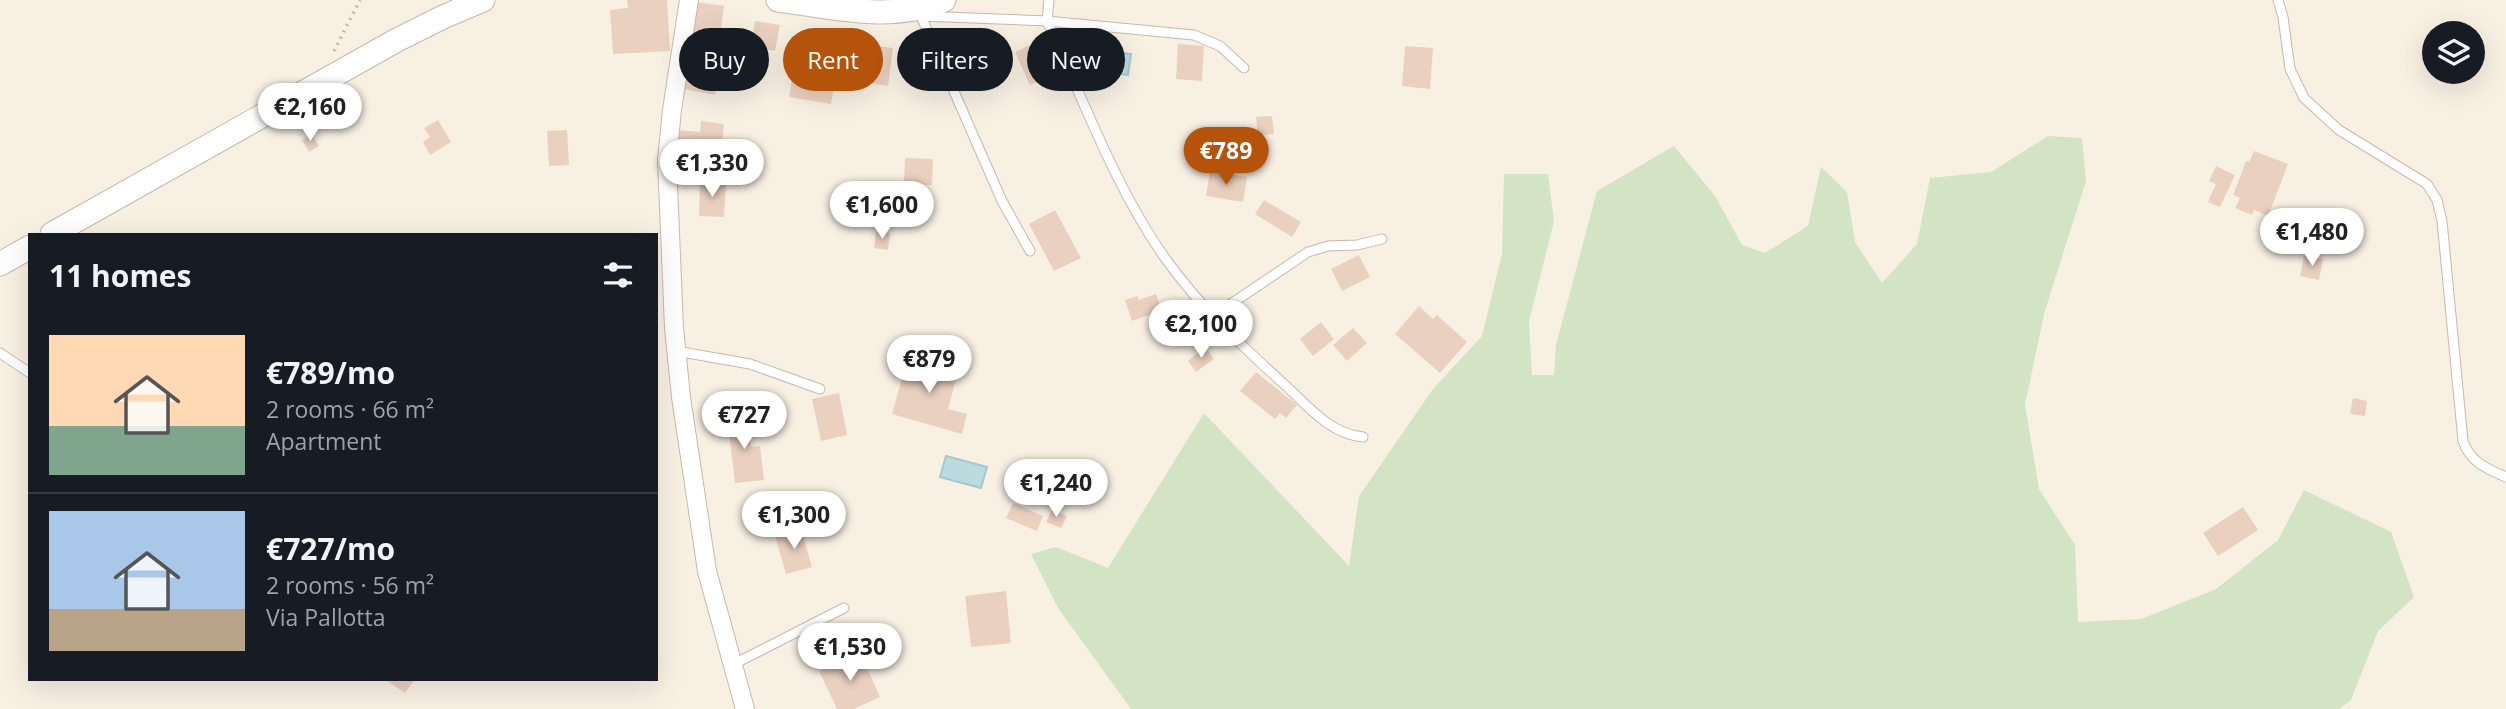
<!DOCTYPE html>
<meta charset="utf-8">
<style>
:root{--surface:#171b24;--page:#242831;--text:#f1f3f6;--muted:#9ea1a6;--line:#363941;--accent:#b45309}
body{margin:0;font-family:"Open Sans",sans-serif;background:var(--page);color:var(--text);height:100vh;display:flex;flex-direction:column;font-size:26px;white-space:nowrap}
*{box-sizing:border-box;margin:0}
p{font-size:23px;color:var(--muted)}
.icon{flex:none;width:38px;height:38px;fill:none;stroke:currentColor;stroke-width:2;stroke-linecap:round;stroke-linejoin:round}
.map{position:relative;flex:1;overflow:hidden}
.side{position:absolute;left:28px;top:233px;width:630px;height:448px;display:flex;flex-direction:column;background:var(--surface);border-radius:0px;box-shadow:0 7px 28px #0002}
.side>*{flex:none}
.banner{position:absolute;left:679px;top:28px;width:665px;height:63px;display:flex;gap:14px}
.buttons{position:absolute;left:2422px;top:21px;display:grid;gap:14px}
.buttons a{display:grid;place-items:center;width:63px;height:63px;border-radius:50%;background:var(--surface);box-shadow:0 7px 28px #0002;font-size:35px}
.price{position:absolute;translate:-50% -60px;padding:0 16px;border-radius:24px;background:#fff;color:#222;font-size:23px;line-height:46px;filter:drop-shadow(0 2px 4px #0008)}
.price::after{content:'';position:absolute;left:50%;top:42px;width:21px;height:16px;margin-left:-10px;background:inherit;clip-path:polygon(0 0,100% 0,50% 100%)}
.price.selected{background:var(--accent);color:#fff}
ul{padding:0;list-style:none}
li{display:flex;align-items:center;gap:21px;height:175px;padding:0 21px}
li+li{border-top:2px solid var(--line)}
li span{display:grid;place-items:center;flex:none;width:196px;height:140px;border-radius:0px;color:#555}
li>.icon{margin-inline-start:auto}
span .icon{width:84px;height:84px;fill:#fffc;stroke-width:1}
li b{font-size:30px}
h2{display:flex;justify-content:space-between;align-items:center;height:84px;padding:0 21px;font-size:30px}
.tag{padding:0 24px;border-radius:32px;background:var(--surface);box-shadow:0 7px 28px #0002;font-size:24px;line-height:63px}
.tag.selected{background:var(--accent);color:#fff}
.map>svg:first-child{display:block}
</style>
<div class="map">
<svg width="2506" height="709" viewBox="0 0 2506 709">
<rect width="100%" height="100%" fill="#f9f0e4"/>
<path fill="#d2e4c4" d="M2048,136L2082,138L2086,181L2044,314L2025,405L2039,489L2075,545L2078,622L2141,619L2216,589L2278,540L2304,490L2391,532L2414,597L2378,631L2351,700L2339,709H1131L1058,608L1031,554L1056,547L1108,568L1204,413L1349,566L1359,496L1433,389L1482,336L1502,254L1504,174H1548L1554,221L1529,321L1532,375H1554L1556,345L1597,191L1674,146L1715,196L1742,245L1765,253L1808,226L1821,167L1847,192L1855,242L1882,283L1917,244L1930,178L1991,172Z"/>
<path fill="#bbdbdf" stroke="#a3c9d0" stroke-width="2" d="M1107,51L1131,54L1128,75L1104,72Z
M946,456L987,467L981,488L940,477Z"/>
<path fill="#ead0bf" d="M627,0H667L670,51L613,54L610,10L628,8Z
M696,2L724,6L718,52L691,49Z
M755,21L780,25L775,51L751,47Z
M1039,41L1054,74L1030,85L1015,52Z
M862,44L893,48L888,86L856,81Z
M1178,44L1204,46L1202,81L1176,79Z
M1405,46L1433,48L1430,89L1402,86Z
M796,53L830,58L827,79L835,80L831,104L789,97Z
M689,58L721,64L715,95L683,89Z
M1272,116L1274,134L1258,135L1256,117Z
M438,120L451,142L430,155L423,142L430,137L424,128Z
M701,121L724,124L720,162L691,159L692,151L676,149L678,130L700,132Z
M567,130L569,165L549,166L547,131Z
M312,135L319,146L309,152L302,140Z
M2254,151L2288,164L2268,216L2254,210L2252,215L2235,208L2240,198L2233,195L2246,161L2249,162Z
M905,158L933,159L932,185L904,184Z
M2216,166L2235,175L2220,207L2208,202L2216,184L2209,181Z
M1210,171L1247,177L1243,202L1206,196Z
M700,182L726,183L724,217L699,216Z
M1264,200L1301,222L1292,237L1255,214Z
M1055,210L1081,258L1054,271L1029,224Z
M2288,223L2318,232L2312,251L2282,243Z
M876,232L890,233L888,250L874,248Z
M1359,255L1370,277L1342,291L1331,269Z
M2304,256L2323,259L2319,280L2300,276Z
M1156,294L1161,311L1132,321L1125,300L1137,296L1139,300Z
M1419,306L1433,319L1437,315L1467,342L1440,373L1395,334Z
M1321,322L1334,339L1313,356L1300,339Z
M1353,328L1367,343L1347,361L1333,345Z
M1205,347L1214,359L1196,372L1188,361Z
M909,354L959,368L948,409L967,414L962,434L892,414Z
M1256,372L1297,405L1286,418L1280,413L1275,419L1240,391Z
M839,393L847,435L821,441L812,399Z
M2353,398L2367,401L2365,416L2350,414Z
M747,413L751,447L760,446L764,480L735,483L727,416Z
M1013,503L1043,516L1037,531L1006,518Z
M2243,507L2258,530L2218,556L2203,533Z
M1052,510L1067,516L1061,528L1046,522Z
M801,528L812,567L786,574L775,536Z
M1006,591L1011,643L971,647L965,596Z
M860,652L880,697L854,709H837L819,671Z
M384,679H415L405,693Z"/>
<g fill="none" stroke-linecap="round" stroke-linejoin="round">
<defs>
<path id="service" d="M2278,0L2283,17L2290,69L2304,98L2339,130L2427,184L2437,200L2442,221L2463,441C2470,462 2487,469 2506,477
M919,16L1047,21L1049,0
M921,16L1002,201L1030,251
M1244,68L1220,46L1194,35L1047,21C1083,99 1116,189 1165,258C1200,307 1242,346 1285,385C1308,406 1330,434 1363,437
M1213,316L1308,252L1328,246L1357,245L1382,239
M676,351L750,364L820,389
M0,353L30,373
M734,664L844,608"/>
<path id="minor" d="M689,0L672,110L667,160L674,328L681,397L707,571L745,709"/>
<path id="tertiary" d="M778,0C833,7 891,23 944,0
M52,234L397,40L443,17L483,0
M0,264L30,247"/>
</defs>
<use href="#service" stroke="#c8b8ac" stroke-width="11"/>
<use href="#minor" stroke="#c8b8ac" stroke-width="20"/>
<use href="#tertiary" stroke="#c8b8ac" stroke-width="25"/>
<path stroke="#cfb3a3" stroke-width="3.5" stroke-dasharray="2 5" stroke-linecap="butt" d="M334,51L360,0"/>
<use href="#service" stroke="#fff" stroke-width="9"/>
<use href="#minor" stroke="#fff" stroke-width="18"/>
<use href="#tertiary" stroke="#fff" stroke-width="23"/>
</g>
</svg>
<div class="buttons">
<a><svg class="icon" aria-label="layers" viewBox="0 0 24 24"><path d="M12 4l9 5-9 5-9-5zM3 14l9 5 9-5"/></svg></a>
</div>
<b class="price" style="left:310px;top:143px">€2,160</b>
<b class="price selected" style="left:1226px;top:187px">€789</b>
<b class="price" style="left:712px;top:199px">€1,330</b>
<b class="price" style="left:882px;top:241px">€1,600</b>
<b class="price" style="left:2312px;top:268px">€1,480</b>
<b class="price" style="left:1201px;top:360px">€2,100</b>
<b class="price" style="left:929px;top:395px">€879</b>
<b class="price" style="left:744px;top:451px">€727</b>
<b class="price" style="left:1056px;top:519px">€1,240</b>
<b class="price" style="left:794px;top:551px">€1,300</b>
<b class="price" style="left:850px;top:683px">€1,530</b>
<div class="banner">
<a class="tag">Buy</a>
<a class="tag selected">Rent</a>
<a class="tag">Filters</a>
<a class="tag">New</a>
</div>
<section class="side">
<h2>11 homes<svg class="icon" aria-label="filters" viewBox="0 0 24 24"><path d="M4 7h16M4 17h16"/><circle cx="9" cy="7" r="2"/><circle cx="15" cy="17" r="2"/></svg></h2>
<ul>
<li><span style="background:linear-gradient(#ffd9b3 65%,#7fa58c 0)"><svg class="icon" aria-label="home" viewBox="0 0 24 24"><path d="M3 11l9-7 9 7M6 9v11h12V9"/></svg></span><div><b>€789/mo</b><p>2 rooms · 66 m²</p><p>Apartment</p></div></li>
<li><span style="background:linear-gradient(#a9c7e8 70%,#b9a48a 0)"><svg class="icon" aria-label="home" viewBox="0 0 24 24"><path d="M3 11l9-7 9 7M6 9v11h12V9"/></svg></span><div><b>€727/mo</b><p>2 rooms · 56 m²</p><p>Via Pallotta</p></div></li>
</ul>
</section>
</div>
